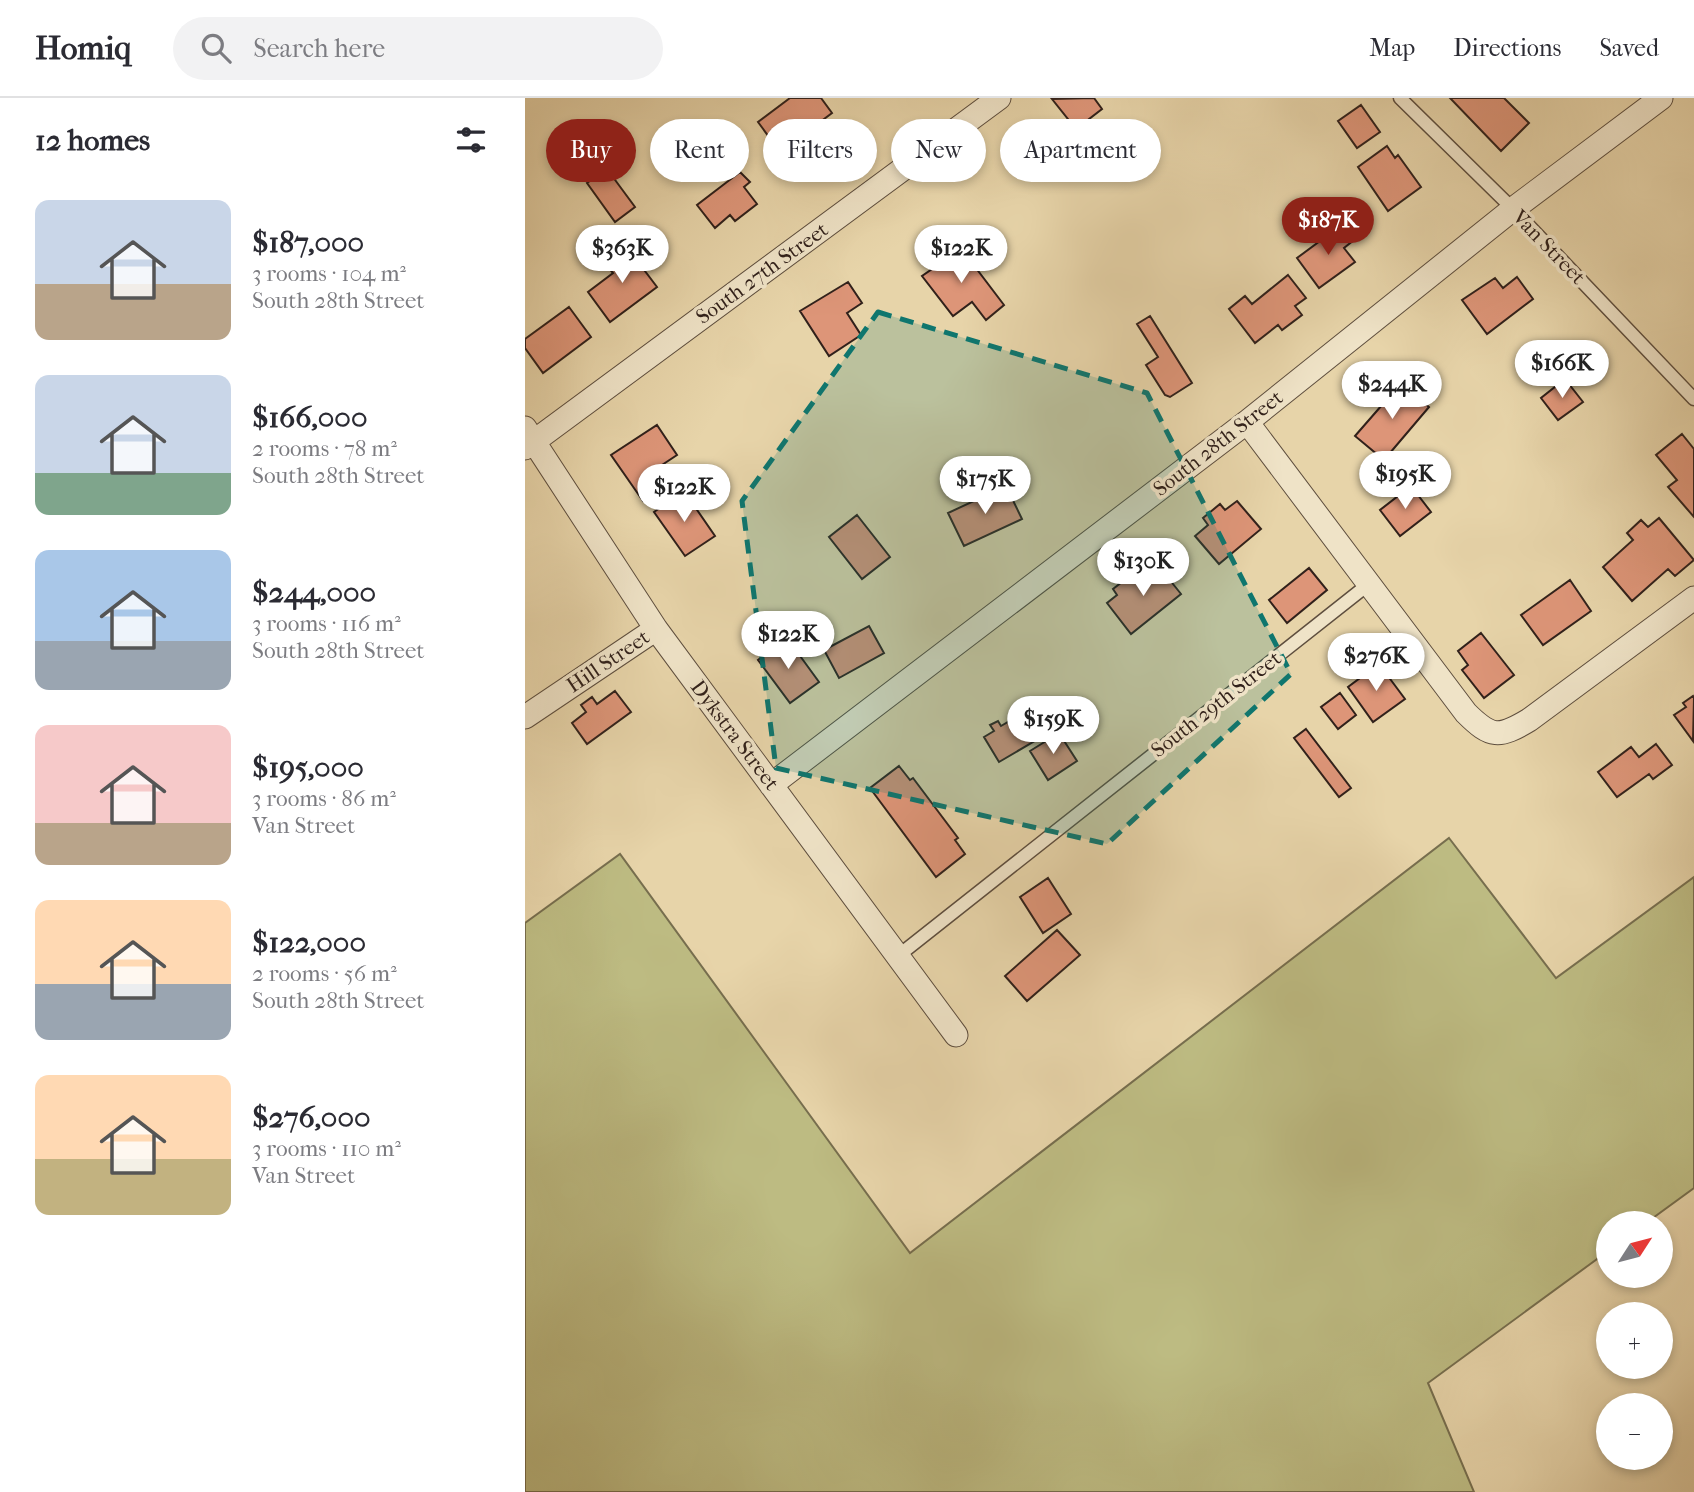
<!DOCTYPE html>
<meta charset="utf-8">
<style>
:root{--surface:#fff;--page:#f2f2f3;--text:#2b2b33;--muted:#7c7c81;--line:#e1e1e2;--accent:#8f2418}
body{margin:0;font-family:"IM FELL French Canon",serif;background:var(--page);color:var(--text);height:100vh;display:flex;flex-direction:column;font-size:26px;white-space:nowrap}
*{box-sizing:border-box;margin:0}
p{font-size:23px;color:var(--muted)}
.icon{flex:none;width:38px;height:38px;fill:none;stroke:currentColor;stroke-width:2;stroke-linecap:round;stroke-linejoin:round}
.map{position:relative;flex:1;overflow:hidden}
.panel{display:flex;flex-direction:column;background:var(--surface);width:525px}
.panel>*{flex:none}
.guide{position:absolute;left:21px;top:21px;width:665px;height:63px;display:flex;gap:14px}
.needle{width:46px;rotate:54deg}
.buttons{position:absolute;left:1071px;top:1113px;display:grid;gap:14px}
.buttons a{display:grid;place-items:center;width:77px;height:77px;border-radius:50%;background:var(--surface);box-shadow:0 4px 10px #0003;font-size:35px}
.price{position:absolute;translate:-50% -60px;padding:0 16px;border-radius:24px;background:#fff;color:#222;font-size:23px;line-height:46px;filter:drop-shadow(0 2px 4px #0008)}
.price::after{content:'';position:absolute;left:50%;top:42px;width:21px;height:16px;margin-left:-10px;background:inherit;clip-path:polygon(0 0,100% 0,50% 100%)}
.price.on{background:var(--accent);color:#fff}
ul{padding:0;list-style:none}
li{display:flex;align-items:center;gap:21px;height:175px;padding:0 35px}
li span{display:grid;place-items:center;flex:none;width:196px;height:140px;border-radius:14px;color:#555}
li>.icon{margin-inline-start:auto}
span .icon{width:84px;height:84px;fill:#fffc;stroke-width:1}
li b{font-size:30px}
h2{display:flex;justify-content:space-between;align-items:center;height:84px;padding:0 35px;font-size:30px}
.tag{padding:0 24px;border-radius:32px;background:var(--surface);box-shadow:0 4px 10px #0003;font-size:24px;line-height:63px}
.tag.on{background:var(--accent);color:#fff}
header{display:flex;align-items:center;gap:42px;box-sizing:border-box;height:98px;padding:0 35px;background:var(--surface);border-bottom:2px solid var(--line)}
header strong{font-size:33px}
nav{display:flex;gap:38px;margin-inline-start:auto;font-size:24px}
.search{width:490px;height:63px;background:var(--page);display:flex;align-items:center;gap:18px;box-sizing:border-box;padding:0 24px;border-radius:38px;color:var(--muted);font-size:26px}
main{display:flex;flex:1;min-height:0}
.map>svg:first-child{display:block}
</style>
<header>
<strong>Homiq</strong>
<div class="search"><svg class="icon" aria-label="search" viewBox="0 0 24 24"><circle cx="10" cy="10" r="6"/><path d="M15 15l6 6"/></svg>Search here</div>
<nav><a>Map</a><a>Directions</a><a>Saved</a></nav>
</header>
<main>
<section class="panel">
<h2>12 homes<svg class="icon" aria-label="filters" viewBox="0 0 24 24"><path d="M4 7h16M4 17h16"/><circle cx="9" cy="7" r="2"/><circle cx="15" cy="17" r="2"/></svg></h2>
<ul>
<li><span style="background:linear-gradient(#c9d6e8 60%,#b9a48a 0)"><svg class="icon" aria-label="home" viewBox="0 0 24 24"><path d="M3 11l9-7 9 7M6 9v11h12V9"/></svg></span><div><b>$187,000</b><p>3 rooms · 104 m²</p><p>South 28th Street</p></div></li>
<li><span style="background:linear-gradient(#c9d6e8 70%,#7fa58c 0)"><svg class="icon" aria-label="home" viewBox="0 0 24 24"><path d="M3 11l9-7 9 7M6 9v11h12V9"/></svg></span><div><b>$166,000</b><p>2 rooms · 78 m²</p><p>South 28th Street</p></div></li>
<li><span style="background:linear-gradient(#a9c7e8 65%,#9aa5b1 0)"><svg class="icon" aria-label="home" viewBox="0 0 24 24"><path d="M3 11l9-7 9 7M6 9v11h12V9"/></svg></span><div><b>$244,000</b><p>3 rooms · 116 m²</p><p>South 28th Street</p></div></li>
<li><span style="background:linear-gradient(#f6c9c9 70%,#b9a48a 0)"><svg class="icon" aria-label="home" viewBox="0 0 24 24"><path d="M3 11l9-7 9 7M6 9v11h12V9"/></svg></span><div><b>$195,000</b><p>3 rooms · 86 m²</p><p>Van Street</p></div></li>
<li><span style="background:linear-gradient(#ffd9b3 60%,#9aa5b1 0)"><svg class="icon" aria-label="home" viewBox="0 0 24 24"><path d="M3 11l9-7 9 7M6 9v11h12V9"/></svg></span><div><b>$122,000</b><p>2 rooms · 56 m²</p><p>South 28th Street</p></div></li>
<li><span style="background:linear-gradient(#ffd9b3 60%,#c2b280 0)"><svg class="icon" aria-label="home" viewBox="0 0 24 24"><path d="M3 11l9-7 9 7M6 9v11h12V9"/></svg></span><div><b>$276,000</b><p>3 rooms · 110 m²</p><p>Van Street</p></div></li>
</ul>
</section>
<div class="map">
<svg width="1169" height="1394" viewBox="0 0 1169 1394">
<rect width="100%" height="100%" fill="#e7d4a9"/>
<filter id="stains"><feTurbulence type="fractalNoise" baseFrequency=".00286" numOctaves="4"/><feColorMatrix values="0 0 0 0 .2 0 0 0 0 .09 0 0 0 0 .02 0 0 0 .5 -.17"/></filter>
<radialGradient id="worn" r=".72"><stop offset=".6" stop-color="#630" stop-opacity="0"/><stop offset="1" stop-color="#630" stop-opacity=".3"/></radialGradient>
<path fill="#bdbb82" stroke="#776e4e" stroke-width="2" d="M924,740L1031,880L1169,779V1090L1121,1125H1083V1153L903,1285L949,1394H0V825L95,756L385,1155Z"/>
<path fill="#dd9578" stroke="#31211b" stroke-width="2" d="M265,0H296L307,15L255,54L233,24Z
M569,0L577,11L551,31L527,1Z
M925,0H979L1004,25L976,53Z
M836,7L855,34L832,50L813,23Z
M862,48L870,60L873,57L896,89L863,113L833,69Z
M82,71L110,109L90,124L62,85Z
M215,74L225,84L219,89L232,106L210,123L205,117L190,130L172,107Z
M818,126L829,142L819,150L830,164L794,190L772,160Z
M101,148L132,189L85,224L63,194L88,175L79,164Z
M435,149L479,207L461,222L447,204L428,218L397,178L407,171L402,165L412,157L417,164Z
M763,177L781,200L770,208L777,217L757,232L753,227L730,245L704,211L720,198L727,206Z
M992,179L1008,201L962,236L937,202L970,180L978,190Z
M323,184L337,205L322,215L336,237L304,258L275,213Z
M44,209L66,239L18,275L0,250V241Z
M625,218L667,285L645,299L640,297L621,267L633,259L612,226Z
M1040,281L1058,304L1033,322L1016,300Z
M876,285L904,309L859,362L830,338L857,307L851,302L859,292L866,297Z
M132,327L152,357L134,369L145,386L118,403L86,357Z
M1157,336L1169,351V419L1143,389L1152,382L1131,357Z
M481,388L497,421L439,448L423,415Z
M886,388L906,414L875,438L855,412Z
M159,393L190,438L160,458L129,414Z
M712,403L736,431L694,466L670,438L683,427L678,420L695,406L700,412Z
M332,417L365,459L337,481L304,439Z
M1134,420L1169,462L1150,478L1143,471L1107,503L1078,469L1108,442L1102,435L1116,422L1123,429Z
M632,466L656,496L606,536L582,505L592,497L588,491L606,477L610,482Z
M784,470L802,492L762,525L744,502Z
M1045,482L1066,513L1018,547L996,517Z
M344,528L359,555L314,580L299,552Z
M956,535L989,577L959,600L937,572L943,567L933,553Z
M262,540L294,584L265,605L233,562Z
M854,566L880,601L848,624L823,589Z
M90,593L106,614L62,646L47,625L61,614L56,607L67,599L72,606Z
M815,595L831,617L813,631L796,609Z
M1168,598L1169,600L1168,643L1149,617L1161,609L1158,605Z
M510,608L525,634L474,664L459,639L469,633L465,627L473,623L476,628Z
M781,631L826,690L814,699L769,640Z
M534,635L552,663L523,682L505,653Z
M1131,646L1147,667L1128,681L1124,676L1092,699L1073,674L1106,649L1114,659Z
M374,668L385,682L388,680L433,740L430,742L440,756L411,779L345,690Z
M523,780L546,816L518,835L495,799Z
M532,832L555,857L502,903L480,878Z"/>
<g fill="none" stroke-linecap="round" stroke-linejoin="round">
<defs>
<path id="service" d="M875,0L988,111L1169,301
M373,858L845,485"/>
<path id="minor" d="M722,324L941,615C966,640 974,640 1004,622L1169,500
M0,330L131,531L431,937
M0,350L474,0
M0,619L131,531
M246,687L722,324L988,111L1136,0"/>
</defs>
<use href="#service" stroke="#5e4e3e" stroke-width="15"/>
<use href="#minor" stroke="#5e4e3e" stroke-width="25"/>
<use href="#service" stroke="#efe3c7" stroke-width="12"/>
<use href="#minor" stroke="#efe3c7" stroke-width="23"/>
</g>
<path fill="#0f766e" fill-opacity="0.2" stroke="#0f766e" stroke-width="5" stroke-dasharray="14 9" stroke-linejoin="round" d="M353,214L622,295L766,576L582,746L251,670L217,403Z"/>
<g text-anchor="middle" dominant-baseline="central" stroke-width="7" stroke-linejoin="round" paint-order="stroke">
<g font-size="21" fill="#31211b" stroke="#efe3c7">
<text transform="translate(1024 149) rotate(46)">Van Street</text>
<text transform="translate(237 175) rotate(-36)">South 27th Street</text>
<text transform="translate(693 345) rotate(-38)">South 28th Street</text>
<text transform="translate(83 563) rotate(-34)">Hill Street</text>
<text transform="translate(691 606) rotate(-38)">South 29th Street</text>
<text transform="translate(210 637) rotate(53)">Dykstra Street</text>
</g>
</g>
<rect width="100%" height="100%" filter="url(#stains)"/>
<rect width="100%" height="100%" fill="url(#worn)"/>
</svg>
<div class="buttons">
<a><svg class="needle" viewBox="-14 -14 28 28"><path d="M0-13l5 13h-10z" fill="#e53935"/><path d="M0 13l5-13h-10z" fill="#7c7c81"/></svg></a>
<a>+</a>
<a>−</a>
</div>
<b class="price on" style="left:803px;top:159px">$187K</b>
<b class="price" style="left:97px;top:187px">$363K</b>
<b class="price" style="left:436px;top:187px">$122K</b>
<b class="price" style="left:1037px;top:302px">$166K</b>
<b class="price" style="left:867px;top:323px">$244K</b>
<b class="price" style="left:880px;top:413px">$195K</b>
<b class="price" style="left:460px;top:418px">$175K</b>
<b class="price" style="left:159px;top:426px">$122K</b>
<b class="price" style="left:618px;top:500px">$130K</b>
<b class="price" style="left:263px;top:573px">$122K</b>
<b class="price" style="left:851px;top:595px">$276K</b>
<b class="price" style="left:528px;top:658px">$159K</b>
<div class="guide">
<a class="tag on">Buy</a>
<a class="tag">Rent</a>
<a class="tag">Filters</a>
<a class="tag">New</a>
<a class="tag">Apartment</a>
</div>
</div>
</main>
